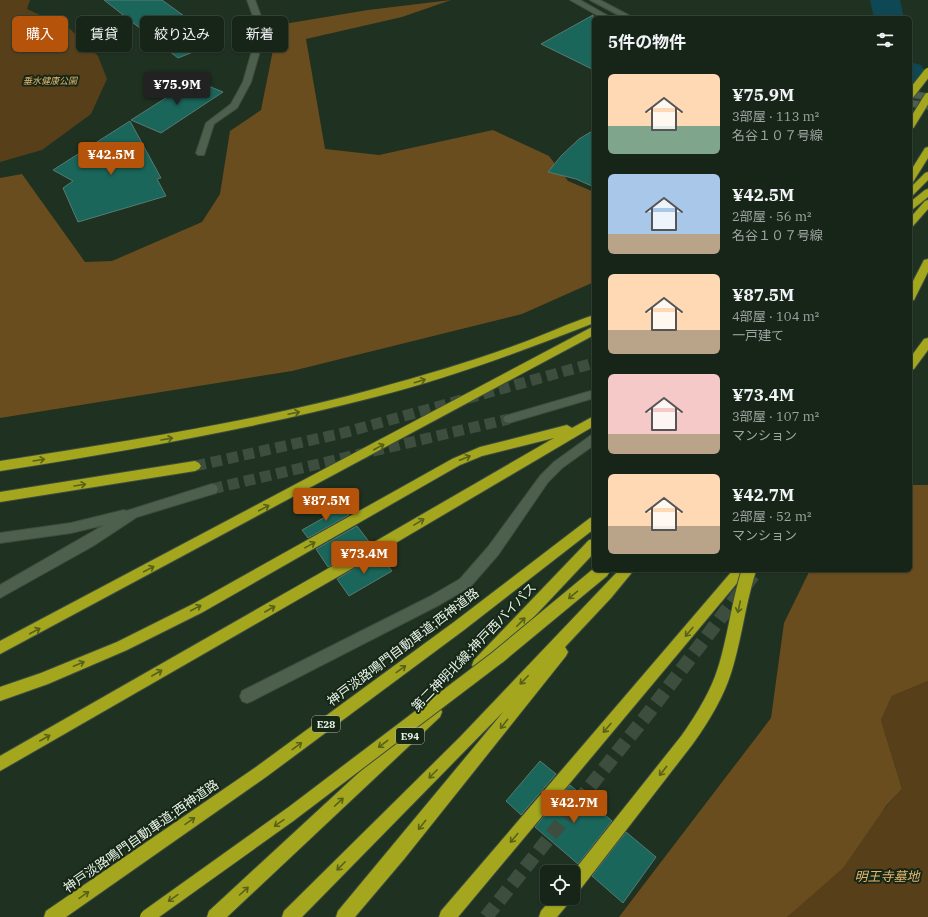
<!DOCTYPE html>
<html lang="ja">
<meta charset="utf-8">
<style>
:root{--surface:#172518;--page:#202d21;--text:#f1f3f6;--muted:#9ea5a2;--line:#364237;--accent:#b45309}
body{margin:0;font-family:"IBM Plex Serif","Noto Sans JP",serif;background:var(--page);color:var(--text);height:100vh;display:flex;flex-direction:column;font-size:15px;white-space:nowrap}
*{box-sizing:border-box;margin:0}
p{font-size:13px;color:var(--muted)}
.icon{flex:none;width:22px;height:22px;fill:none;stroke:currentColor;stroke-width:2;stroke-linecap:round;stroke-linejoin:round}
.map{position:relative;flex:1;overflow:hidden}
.drawer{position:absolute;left:592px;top:16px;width:320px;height:556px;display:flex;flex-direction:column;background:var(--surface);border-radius:6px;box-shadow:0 1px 3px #0004,0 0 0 1px var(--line)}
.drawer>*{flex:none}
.guide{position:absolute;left:12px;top:16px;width:380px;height:36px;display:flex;gap:8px}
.fabs{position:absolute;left:540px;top:865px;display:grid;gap:8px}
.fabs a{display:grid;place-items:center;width:40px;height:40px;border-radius:6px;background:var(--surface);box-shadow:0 1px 3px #0004,0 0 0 1px var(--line);font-size:20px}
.price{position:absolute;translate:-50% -34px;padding:0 9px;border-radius:4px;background:var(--accent);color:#fff;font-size:13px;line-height:26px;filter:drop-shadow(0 1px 2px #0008)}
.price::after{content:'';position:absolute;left:50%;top:24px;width:12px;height:9px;margin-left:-6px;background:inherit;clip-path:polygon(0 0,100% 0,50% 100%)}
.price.current{background:#222;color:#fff}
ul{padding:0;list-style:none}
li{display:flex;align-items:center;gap:12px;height:100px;padding:0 16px}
li span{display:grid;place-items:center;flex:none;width:112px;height:80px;border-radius:6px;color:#555}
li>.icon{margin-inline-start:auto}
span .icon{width:48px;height:48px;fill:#fffc;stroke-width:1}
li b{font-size:17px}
h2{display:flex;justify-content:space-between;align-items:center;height:48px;padding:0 16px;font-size:17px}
.chip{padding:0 14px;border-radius:6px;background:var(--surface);box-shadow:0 1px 3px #0004,0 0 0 1px var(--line);font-size:14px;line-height:36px}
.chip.current{background:var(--accent);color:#fff}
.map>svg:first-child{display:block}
</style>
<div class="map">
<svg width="928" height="917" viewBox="0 0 928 917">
<rect width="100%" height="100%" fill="#1f3120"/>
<path fill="#573f19" d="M0,0H30L27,9L70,29L98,56L107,79L91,114L42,150L0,162Z
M928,681V917H787L902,789L881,720L892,696Z"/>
<path fill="#6a4d1e" d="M451,0L402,17L306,39L325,149L379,155L493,130L549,156L568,181L594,192V282L522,314L292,371L0,418V178L22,174L85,262L112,261L202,222L220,194L230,131L261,110L278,25L368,10Z
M910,485H928V681L892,696L881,720L902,789L886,806L843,868L787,917H619L771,718L784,623L810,570H910Z"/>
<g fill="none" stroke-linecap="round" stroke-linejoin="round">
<path fill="#0e4854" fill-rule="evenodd" d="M870,0H900L904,18H874Z
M910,62L921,65L927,74L922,81L910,83Z"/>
</g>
<path fill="#1b665a" stroke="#597972" d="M104,0H162L198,26L192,29L207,40L203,42L208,46L178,58Z
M593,15L594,70L541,44Z
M194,80L223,92L161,133L131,120Z
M130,121L161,178L157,179L166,196L78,222L63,188L73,181L53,170Z
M594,130V187L576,179L548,172L561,156L579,139Z
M343,507L349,515L308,538L302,530Z
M357,526L370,543L328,567L316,549Z
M379,554L392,571L349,596L337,579Z
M540,761L556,774L521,815L506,801Z
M570,785L612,821L578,864L535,827Z
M626,832L656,857L623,903L592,876Z"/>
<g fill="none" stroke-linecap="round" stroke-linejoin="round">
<path stroke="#3d4e3e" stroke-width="11" stroke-dasharray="11 5.5" stroke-linecap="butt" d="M212,489L509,419"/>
<path stroke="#3d4e3e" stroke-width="11" stroke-dasharray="11 5.5" stroke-linecap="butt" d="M195,466L343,433L594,363"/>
<path stroke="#3d4e3e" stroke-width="14" stroke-dasharray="14 7" stroke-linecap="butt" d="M486,917L650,711L757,570"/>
<defs>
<path id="minor" d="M247,0H255L266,30L251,82L237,108L214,124L204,155H198L196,153L206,123L231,104L243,82L258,30Z
M570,0H580L612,18H602Z
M590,0H600L634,18H624Z
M910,91L928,94V100L910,97Z
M910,100L928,103V109L910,106Z
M594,390V398L509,423L505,422L503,419L505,416Z
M594,434V445L562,468L548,482L498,555L470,587L439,605L252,701L247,703L242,701L240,696L242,691L429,597L460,579L488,547L540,476L554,462L590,436Z
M212,484L216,485L218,489L216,493L137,517L93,546L0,598V585L104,525L71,533L0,543V533L71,523L124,510L126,511Z"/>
<path id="highway" d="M928,147V158L913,182L910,183V172L925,148Z
M928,172V180L913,195L910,196V188L925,173Z
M928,189V197L913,209L910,210V202L925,190Z
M928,200V209L913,226L910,227V218L925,201Z
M928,259V272L914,300L910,301V287L924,260Z
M594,315V323C522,351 450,378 375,397C252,429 126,451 0,471V461C127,441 254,422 378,388C425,375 473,361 519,344C544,335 569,323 594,315Z
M594,326V335L0,654V641Z
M928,338V350L914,369L910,370V358L924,339Z
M594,416V426L360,564L0,771V756L350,556L554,438L482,456L460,465L203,612L127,650L48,684L0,701V687L41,673L117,642L193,604L452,459L480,447L567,425L572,428Z
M195,461L199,463L201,466L199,469L195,471L0,502V492Z
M594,517V529L464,630L266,777L66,917H44L46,911L256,767L454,622L590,518Z
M594,539V553L484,670L479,671L474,670L472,665L474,660L589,540Z
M619,570H634L611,598L565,647L568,652L566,656L405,858L355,917H336L338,911L504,711L302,917H282L284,911L460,737Z
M733,570H748L458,917H439L441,911Z
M435,705L440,707L442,712L440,717L227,917H207L209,911L430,707Z
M687,733L692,735L694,740L692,745L579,891L573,893V872L682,735Z
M552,898H570L568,904L557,917H539L541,911Z"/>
</defs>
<use href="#minor" stroke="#3e4d3f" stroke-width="2"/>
<use href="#highway" stroke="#3e4d3f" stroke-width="2"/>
<use href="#minor" fill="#4d604d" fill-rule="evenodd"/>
<use href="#highway" fill="#a4a71e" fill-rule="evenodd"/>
<defs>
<path id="highway-bridge-far1" d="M910,95L928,72
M910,126L928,97"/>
<path id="highway-bridge" d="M687,740C702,719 716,697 724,672C735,639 738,603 749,570
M147,917L291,814L498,657L603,570"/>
</defs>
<use href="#highway-bridge-far1" stroke="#3e4d3f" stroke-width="10" stroke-linecap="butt"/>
<use href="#highway-bridge" stroke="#3e4d3f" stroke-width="16" stroke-linecap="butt"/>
<use href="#highway-bridge-far1" stroke="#a4a71e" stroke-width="8"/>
<use href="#highway-bridge" stroke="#a4a71e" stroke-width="14"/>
</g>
<defs><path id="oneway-shaft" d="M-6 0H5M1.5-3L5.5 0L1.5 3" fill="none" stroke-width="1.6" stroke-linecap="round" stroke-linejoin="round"/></defs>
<g stroke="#56611a">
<use href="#oneway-shaft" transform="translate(420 381) rotate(-17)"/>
<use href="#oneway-shaft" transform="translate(294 413) rotate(-12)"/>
<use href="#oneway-shaft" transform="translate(167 439) rotate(-10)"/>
<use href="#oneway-shaft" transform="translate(379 447) rotate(-28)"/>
<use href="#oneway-shaft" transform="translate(465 458) rotate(-22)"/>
<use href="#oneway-shaft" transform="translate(39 460) rotate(-9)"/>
<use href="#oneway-shaft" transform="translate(80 485) rotate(-9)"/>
<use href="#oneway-shaft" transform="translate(264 508) rotate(-28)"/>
<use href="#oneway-shaft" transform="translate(419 522) rotate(-31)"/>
<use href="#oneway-shaft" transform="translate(310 545) rotate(-29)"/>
<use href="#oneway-shaft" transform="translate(149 569) rotate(-28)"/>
<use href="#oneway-shaft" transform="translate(573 595) rotate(140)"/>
<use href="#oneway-shaft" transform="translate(739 607) rotate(102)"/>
<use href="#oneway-shaft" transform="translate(196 608) rotate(-28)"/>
<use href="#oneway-shaft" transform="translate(270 609) rotate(-30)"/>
<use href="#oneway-shaft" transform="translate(521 622) rotate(-46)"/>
<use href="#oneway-shaft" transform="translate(35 631) rotate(-28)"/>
<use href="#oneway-shaft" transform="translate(689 632) rotate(130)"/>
<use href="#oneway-shaft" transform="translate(79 664) rotate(-23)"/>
<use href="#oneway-shaft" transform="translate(401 669) rotate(-36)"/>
<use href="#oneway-shaft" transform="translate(157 673) rotate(-30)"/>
<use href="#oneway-shaft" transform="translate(524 680) rotate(134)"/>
<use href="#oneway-shaft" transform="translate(504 724) rotate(129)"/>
<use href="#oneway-shaft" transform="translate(607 728) rotate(131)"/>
<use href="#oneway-shaft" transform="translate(45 738) rotate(-30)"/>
<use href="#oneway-shaft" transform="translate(383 744) rotate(143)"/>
<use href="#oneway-shaft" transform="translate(297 746) rotate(-36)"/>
<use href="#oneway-shaft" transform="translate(663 771) rotate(128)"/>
<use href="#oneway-shaft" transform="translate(433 774) rotate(135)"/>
<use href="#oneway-shaft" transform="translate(339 802) rotate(-43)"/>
<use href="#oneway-shaft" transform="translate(190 821) rotate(-35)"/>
<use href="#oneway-shaft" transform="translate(279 823) rotate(145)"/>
<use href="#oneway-shaft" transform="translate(422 825) rotate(129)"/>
<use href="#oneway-shaft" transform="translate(514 838) rotate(130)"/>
<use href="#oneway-shaft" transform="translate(341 866) rotate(135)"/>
<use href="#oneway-shaft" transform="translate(244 891) rotate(-42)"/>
<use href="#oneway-shaft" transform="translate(84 895) rotate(-35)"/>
<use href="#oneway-shaft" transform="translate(173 898) rotate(145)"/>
</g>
<g text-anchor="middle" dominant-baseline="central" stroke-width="4" stroke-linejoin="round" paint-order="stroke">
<g font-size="9" font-style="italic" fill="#e5b56f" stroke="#162716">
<text x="50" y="80">垂水健康公園</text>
</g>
<g fill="#162716" stroke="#a9b6a9" stroke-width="1">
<rect x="312" y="716" width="28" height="16" rx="3"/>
<rect x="396" y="728" width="28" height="16" rx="3"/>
</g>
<g font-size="10" font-weight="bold" fill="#e8f3e8">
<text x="326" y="724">E28</text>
<text x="410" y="736">E94</text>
</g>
<g font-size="13" fill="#e8f3e8" stroke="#162716">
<text transform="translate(403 647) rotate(-37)">神戸淡路鳴門自動車道;西神道路</text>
<text transform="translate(474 647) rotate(-46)">第二神明北線;神戸西バイパス</text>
<text transform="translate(141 836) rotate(-35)">神戸淡路鳴門自動車道;西神道路</text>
</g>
<g font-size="13" font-style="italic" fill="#e5b56f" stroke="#162716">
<text x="887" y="876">明王寺墓地</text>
</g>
</g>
</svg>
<div class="fabs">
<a><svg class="icon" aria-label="locate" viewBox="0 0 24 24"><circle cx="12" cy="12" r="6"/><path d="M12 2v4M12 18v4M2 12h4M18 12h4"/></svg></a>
</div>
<b class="price current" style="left:177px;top:106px">¥75.9M</b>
<b class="price" style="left:111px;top:176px">¥42.5M</b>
<b class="price" style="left:326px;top:522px">¥87.5M</b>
<b class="price" style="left:364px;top:575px">¥73.4M</b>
<b class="price" style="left:574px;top:824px">¥42.7M</b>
<div class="guide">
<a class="chip current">購入</a>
<a class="chip">賃貸</a>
<a class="chip">絞り込み</a>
<a class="chip">新着</a>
</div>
<section class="drawer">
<h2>5件の物件<svg class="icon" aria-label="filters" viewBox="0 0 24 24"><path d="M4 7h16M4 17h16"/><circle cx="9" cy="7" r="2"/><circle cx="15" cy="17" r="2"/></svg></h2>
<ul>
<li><span style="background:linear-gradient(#ffd9b3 65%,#7fa58c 0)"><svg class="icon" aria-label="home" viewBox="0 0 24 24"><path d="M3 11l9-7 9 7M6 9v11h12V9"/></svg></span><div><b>¥75.9M</b><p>3部屋 · 113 m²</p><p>名谷１０７号線</p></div></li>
<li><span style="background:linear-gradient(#a9c7e8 75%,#b9a48a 0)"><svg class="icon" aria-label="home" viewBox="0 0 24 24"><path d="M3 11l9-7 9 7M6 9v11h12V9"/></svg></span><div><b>¥42.5M</b><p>2部屋 · 56 m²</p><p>名谷１０７号線</p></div></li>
<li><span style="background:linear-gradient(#ffd9b3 70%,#b9a48a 0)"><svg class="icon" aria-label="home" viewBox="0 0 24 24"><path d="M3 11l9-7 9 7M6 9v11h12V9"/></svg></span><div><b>¥87.5M</b><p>4部屋 · 104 m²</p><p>一戸建て</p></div></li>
<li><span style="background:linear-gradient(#f6c9c9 75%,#b9a48a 0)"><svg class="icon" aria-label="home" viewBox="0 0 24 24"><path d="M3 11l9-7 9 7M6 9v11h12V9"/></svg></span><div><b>¥73.4M</b><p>3部屋 · 107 m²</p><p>マンション</p></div></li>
<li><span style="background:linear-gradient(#ffd9b3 65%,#b9a48a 0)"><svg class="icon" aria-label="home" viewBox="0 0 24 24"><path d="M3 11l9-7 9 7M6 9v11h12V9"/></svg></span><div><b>¥42.7M</b><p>2部屋 · 52 m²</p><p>マンション</p></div></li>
</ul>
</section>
</div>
